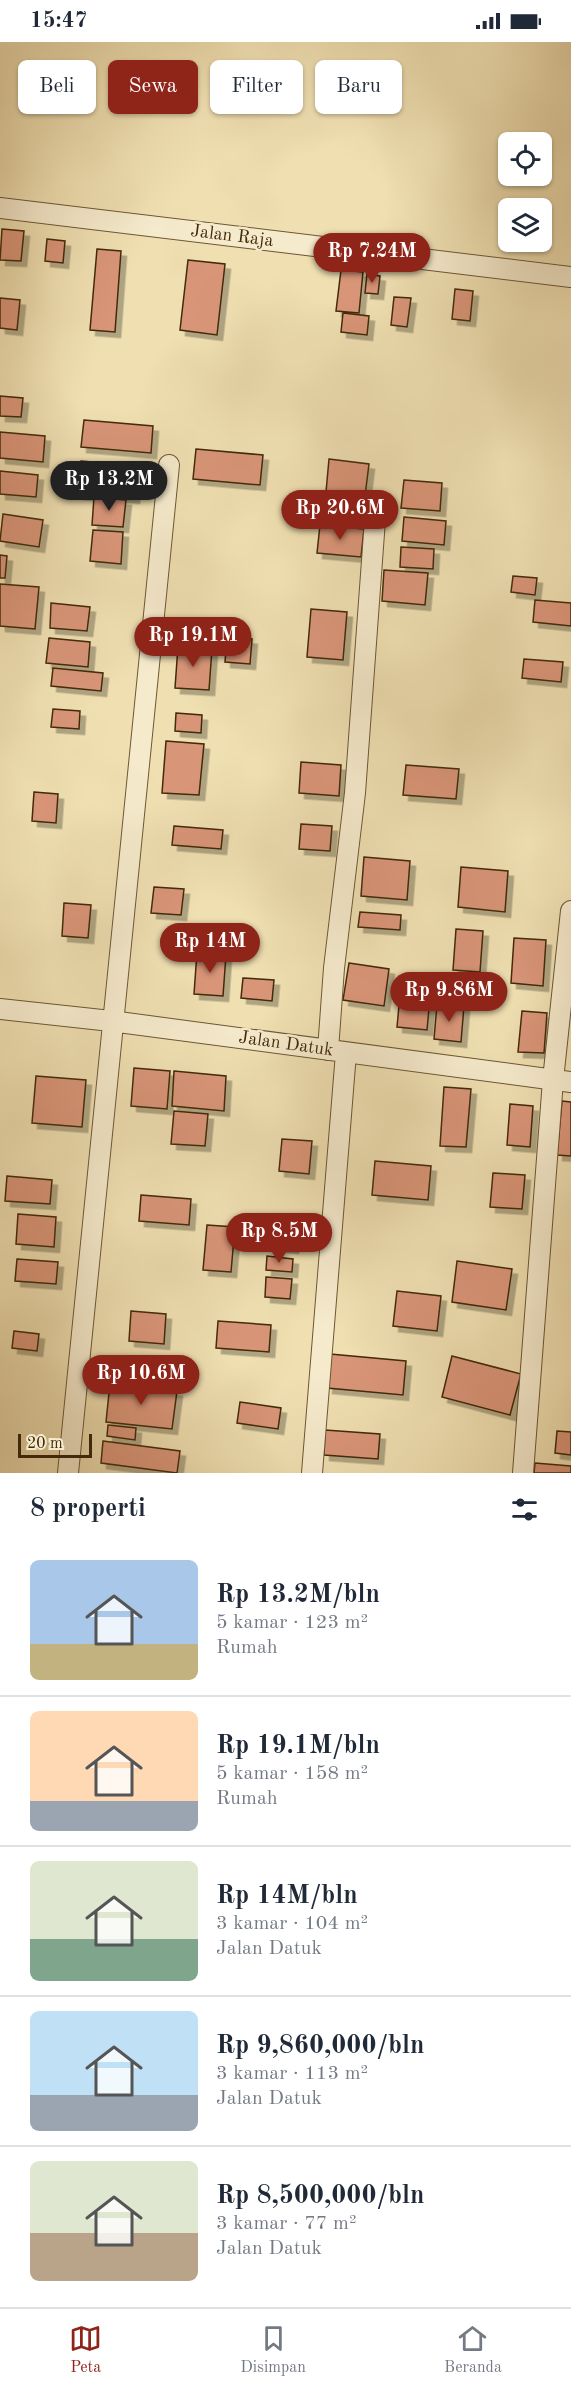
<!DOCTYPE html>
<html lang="id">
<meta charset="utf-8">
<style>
:root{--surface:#fff;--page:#f2f2f3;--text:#1f2937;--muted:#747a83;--line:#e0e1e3;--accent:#8f2418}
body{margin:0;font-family:"Old Standard TT",serif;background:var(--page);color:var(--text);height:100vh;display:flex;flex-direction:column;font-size:22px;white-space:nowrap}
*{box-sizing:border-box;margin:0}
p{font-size:20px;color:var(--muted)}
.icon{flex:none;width:33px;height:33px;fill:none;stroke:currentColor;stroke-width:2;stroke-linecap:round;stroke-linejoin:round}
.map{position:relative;height:1431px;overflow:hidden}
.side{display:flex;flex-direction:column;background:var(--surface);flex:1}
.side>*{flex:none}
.guide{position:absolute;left:18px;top:18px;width:536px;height:54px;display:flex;gap:12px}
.tools{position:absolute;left:498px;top:90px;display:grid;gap:12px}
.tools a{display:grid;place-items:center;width:54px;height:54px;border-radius:9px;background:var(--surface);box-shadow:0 2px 4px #0004;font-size:30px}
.scale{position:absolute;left:18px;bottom:15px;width:74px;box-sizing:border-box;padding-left:6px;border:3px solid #422a0a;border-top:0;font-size:16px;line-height:21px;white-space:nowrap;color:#422a0a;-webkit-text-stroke:4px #f5eacc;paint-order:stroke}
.price{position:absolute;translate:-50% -51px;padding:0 14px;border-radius:21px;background:var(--accent);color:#fff;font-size:20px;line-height:39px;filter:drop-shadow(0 2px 3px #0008)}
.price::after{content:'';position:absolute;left:50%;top:36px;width:18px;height:14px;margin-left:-9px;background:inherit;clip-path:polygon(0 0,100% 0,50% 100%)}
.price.selected{background:#222;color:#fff}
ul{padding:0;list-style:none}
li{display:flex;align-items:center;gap:18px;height:150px;padding:0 30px}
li+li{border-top:2px solid var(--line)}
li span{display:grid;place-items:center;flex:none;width:168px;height:120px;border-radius:9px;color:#555}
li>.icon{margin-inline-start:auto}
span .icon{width:72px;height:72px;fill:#fffc;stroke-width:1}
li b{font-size:26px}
h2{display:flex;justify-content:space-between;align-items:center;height:72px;padding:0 30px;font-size:26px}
.tag{padding:0 21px;border-radius:9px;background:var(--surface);box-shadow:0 2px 4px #0004;font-size:21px;line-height:54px}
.tag.selected{background:var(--accent);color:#fff}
.status{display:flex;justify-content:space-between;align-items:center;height:42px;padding:0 30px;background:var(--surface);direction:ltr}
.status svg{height:16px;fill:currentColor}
.tabs{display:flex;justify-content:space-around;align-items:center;height:84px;border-top:2px solid var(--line);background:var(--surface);font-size:16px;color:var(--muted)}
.tabs a{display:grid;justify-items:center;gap:3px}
.tabs .selected{color:var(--accent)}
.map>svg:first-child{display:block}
</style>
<div class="status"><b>15:47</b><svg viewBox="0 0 49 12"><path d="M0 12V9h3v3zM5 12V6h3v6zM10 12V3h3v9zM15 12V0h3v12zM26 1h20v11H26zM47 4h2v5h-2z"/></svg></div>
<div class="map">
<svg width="571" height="1431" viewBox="0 0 571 1431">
<defs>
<filter id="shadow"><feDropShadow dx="5.5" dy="5.5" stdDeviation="0" flood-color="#0004"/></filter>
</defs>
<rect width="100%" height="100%" fill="#efdfb1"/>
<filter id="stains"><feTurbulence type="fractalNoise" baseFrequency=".00333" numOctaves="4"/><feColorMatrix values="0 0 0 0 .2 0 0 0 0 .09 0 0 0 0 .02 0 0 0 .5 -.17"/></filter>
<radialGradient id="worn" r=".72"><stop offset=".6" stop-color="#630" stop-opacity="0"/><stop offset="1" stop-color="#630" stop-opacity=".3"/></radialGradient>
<path fill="#d99578" stroke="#422a0a" stroke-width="1.5" filter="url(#shadow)" d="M2,187L24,189L21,219L0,218Z
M47,197L65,199L63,221L45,219Z
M97,207L121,209L115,290L90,288Z
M188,218L225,222L217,293L180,288Z
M341,228L363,230L359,271L336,269Z
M367,232L380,234L378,252L365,251Z
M455,247L473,249L470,279L452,277Z
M394,255L411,256L407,285L391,283Z
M0,256L20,258L17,288L0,286Z
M343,271L369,274L367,293L341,290Z
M0,354L23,356L21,375L0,374Z
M84,378L153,384L151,411L81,405Z
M0,390L45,394L43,420L0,416Z
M196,407L263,413L260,443L193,437Z
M329,417L369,422L365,454L326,450Z
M81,419L137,424L134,456L78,452Z
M0,429L38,433L36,455L0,452Z
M404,438L442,441L440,469L401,466Z
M94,455L126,458L123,485L92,483Z
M3,472L43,478L39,505L0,499Z
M404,475L446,479L444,503L402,499Z
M320,483L364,487L361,515L317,511Z
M93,488L123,490L121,522L90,519Z
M401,505L434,507L433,527L400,525Z
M0,513L7,514L5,536H0Z
M384,528L428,531L425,563L382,559Z
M513,534L537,536L535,553L511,550Z
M0,542L39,545L35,587L0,584Z
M535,558L571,561V584L533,580Z
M51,561L90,565L87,589L50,586Z
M311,567L347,570L343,618L307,615Z
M227,594L252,597L250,622L225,620Z
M49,596L90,600L88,625L46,621Z
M178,604L212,607L209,648L175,646Z
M524,617L563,620L561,640L522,636Z
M53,626L103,631L101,649L51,644Z
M53,667L80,669L79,687L51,685Z
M176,671L202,673L201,691L175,689Z
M166,699L204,702L199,753L162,751Z
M301,720L341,723L339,754L299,751Z
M406,723L459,727L456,757L403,753Z
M34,750L58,752L56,781L32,779Z
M301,782L332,784L330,809L299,807Z
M174,784L223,788L221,807L172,803Z
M364,815L410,819L407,858L361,854Z
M461,825L508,829L505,870L458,865Z
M154,845L184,847L181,873L151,871Z
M64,861L91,863L88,896L62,894Z
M360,870L401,873L400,888L358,885Z
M456,887L483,889L480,930L453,928Z
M514,896L546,898L543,944L511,941Z
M197,910L226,913L223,954L194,952Z
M349,921L389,927L384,964L343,958Z
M243,936L274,938L272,959L241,956Z
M400,953L430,956L427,988L397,985Z
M437,962L464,964L461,1000L434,997Z
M522,969L547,971L544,1011L518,1010Z
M134,1026L170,1029L167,1067L131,1064Z
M174,1029L226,1034L224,1069L172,1064Z
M36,1034L86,1038L82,1085L32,1081Z
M444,1045L471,1047L466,1105L440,1104Z
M562,1059L571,1060V1114L557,1113Z
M510,1062L533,1064L530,1105L507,1103Z
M174,1069L208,1072L205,1104L171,1102Z
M282,1097L312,1099L309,1132L279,1129Z
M375,1119L431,1124L428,1158L372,1153Z
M493,1131L525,1133L522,1167L490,1165Z
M7,1134L52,1138L50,1162L5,1159Z
M141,1153L191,1157L189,1183L139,1179Z
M18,1172L56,1175L54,1205L16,1202Z
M266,1176L296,1179L293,1206L263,1203Z
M207,1183L235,1185L231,1230L203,1228Z
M267,1214L293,1217L292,1230L266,1228Z
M17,1217L58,1220L56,1242L15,1239Z
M457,1219L512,1227L506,1268L452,1260Z
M266,1235L292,1237L290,1257L265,1255Z
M397,1249L441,1254L437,1289L393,1284Z
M131,1269L166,1272L164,1302L129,1299Z
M218,1279L271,1283L269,1310L216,1306Z
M14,1289L39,1292L37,1309L12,1306Z
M330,1312L406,1319L403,1353L327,1346Z
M452,1314L521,1332L510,1373L442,1355Z
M110,1341L177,1349L172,1387L106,1380Z
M240,1360L281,1366L278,1387L237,1381Z
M108,1383L136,1386L135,1398L107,1394Z
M325,1388L380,1392L378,1417L324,1413Z
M557,1389L571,1390V1413L555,1411Z
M103,1399L180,1409L177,1431L101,1421Z
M535,1421L571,1424V1431H534Z"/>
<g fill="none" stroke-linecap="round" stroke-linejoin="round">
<defs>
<path id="street" d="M0,166L571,235
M0,967L111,979L571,1040
M328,1008L334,926L355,751L376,464
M68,1431L169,423
M312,1431L346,1011
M523,1431L553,1038L571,869"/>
</defs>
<use href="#street" stroke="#6d5734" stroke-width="22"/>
<use href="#street" stroke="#f5eacc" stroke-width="20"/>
</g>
<g text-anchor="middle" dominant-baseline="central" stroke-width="5" stroke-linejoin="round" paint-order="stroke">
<g font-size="18" fill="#422a0a" stroke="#f5eacc">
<text transform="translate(232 194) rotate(7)">Jalan Raja</text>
<text transform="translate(286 1002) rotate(8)">Jalan Datuk</text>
</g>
</g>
<rect width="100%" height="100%" filter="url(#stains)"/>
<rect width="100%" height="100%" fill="url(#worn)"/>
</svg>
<div class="tools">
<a><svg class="icon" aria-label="locate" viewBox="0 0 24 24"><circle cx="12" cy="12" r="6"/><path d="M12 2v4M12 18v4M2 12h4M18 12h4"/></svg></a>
<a><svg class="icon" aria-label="layers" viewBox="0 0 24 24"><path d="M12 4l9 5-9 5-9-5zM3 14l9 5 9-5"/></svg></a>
</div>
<div class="scale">20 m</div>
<b class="price" style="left:372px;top:242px">Rp 7.24M</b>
<b class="price selected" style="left:109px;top:470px">Rp 13.2M</b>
<b class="price" style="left:340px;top:499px">Rp 20.6M</b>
<b class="price" style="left:193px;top:626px">Rp 19.1M</b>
<b class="price" style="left:210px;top:932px">Rp 14M</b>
<b class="price" style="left:449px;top:981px">Rp 9.86M</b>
<b class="price" style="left:279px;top:1222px">Rp 8.5M</b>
<b class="price" style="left:141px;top:1364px">Rp 10.6M</b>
<div class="guide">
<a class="tag">Beli</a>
<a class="tag selected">Sewa</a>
<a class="tag">Filter</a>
<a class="tag">Baru</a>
</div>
</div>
<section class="side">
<h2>8 properti<svg class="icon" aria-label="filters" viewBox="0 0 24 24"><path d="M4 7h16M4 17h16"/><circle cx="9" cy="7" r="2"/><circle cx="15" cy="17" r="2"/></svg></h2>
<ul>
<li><span style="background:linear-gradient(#a9c7e8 70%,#c2b280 0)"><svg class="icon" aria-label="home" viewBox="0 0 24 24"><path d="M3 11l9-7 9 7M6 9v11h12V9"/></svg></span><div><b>Rp 13.2M/bln</b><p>5 kamar · 123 m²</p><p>Rumah</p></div></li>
<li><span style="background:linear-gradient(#ffd9b3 75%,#9aa5b1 0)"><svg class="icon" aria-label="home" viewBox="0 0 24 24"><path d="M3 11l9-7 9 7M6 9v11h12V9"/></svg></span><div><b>Rp 19.1M/bln</b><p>5 kamar · 158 m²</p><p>Rumah</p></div></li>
<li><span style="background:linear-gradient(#dfe7d0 65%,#7fa58c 0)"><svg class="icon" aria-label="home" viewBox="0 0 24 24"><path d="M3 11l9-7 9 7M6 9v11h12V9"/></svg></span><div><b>Rp 14M/bln</b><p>3 kamar · 104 m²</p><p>Jalan Datuk</p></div></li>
<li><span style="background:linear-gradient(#bfe0f5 70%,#9aa5b1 0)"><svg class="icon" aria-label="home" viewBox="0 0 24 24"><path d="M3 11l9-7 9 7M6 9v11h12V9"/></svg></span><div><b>Rp 9,860,000/bln</b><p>3 kamar · 113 m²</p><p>Jalan Datuk</p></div></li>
<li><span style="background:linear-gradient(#dfe7d0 60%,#b9a48a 0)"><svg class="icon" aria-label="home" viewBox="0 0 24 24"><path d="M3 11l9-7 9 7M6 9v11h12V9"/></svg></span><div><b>Rp 8,500,000/bln</b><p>3 kamar · 77 m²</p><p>Jalan Datuk</p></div></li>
</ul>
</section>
<nav class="tabs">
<a class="selected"><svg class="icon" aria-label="map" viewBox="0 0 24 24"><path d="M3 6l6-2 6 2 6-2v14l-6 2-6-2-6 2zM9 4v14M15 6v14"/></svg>Peta</a>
<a><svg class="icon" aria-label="saved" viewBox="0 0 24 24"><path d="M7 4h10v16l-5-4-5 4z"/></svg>Disimpan</a>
<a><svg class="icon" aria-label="home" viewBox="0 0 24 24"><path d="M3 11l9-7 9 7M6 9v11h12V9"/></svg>Beranda</a>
</nav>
